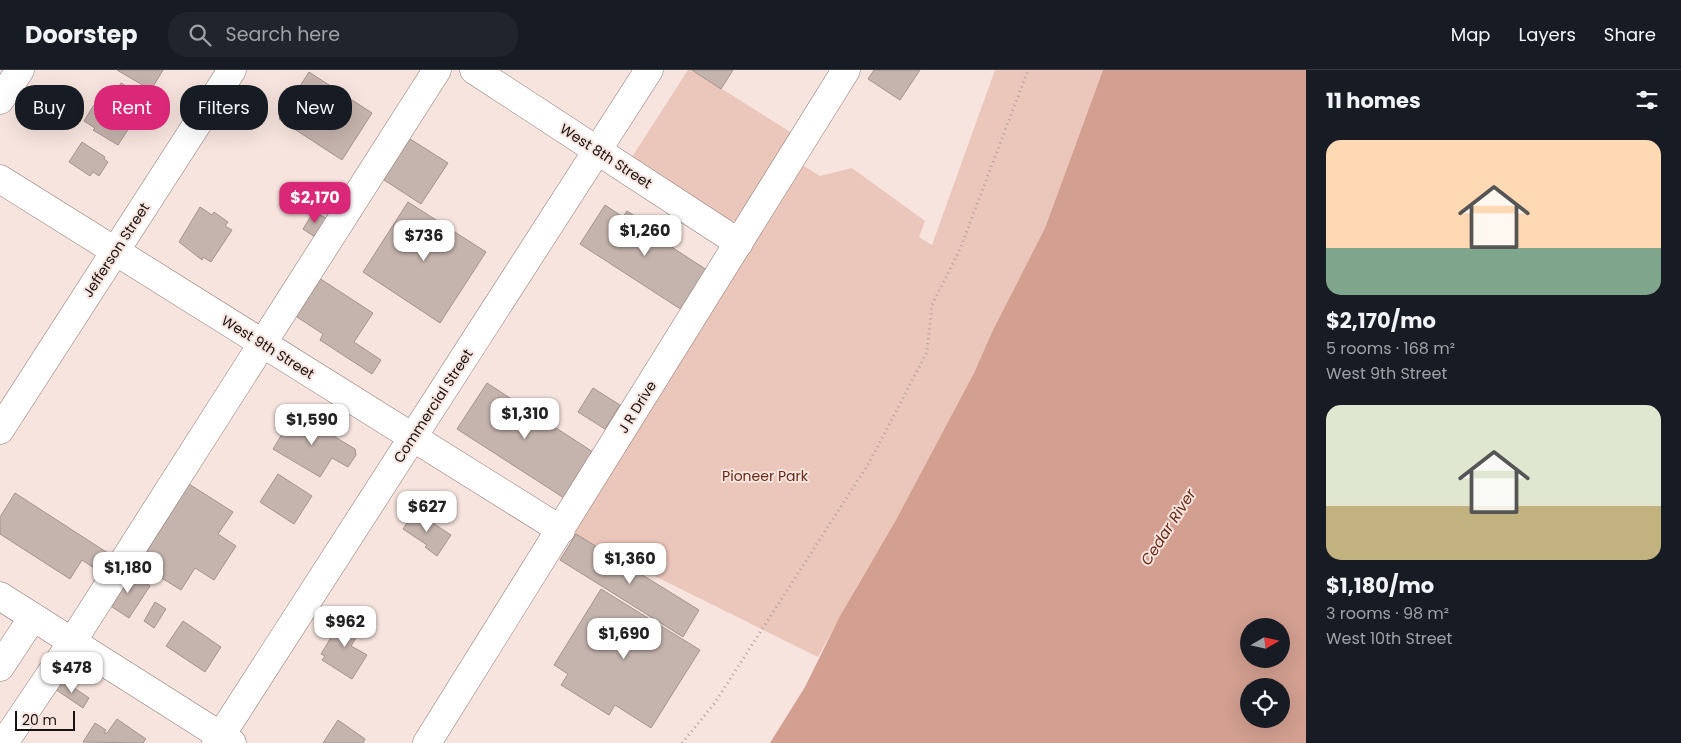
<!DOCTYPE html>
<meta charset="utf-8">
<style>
:root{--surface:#171b24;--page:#20242c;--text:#f1f3f6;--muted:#9ea1a6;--line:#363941;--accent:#db2777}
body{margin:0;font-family:Poppins,sans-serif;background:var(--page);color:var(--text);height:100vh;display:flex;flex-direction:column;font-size:19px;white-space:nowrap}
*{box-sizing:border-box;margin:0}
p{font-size:16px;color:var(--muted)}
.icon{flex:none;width:28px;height:28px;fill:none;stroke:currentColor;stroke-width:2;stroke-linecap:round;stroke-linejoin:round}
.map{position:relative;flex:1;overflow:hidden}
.panel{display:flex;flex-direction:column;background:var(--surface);width:375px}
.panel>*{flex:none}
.top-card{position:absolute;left:15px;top:15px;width:475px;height:45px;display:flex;gap:10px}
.needle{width:32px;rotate:81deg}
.buttons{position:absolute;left:1240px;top:548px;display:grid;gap:10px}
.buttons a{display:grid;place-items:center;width:50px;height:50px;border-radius:50%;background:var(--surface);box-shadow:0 5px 20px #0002;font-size:25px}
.scale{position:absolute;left:15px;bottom:12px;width:60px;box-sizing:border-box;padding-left:5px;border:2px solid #181210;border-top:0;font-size:14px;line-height:18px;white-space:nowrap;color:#181210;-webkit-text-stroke:4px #f7e4de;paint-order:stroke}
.price{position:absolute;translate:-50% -42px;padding:0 11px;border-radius:10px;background:#fff;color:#222;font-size:16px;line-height:32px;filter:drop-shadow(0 1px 2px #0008)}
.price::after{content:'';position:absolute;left:50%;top:30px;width:15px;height:11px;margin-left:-8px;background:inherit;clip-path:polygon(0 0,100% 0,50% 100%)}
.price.selected{background:var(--accent);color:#fff}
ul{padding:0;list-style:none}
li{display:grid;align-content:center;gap:10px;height:265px;padding:0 20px}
li span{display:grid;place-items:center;height:155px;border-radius:15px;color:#555}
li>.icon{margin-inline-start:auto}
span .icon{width:90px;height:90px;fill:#fffc;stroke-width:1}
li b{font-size:21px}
h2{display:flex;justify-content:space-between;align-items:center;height:60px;padding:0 20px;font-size:21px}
.tag{padding:0 18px;border-radius:20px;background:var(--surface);box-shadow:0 5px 20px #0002;font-size:18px;line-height:45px}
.tag.selected{background:var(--accent);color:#fff}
header{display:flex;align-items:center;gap:30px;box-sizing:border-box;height:70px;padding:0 25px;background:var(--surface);border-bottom:1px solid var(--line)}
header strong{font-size:24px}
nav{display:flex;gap:28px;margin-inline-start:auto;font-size:18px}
.search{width:350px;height:45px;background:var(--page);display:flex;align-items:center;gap:12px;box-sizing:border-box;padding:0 18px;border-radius:20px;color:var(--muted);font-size:19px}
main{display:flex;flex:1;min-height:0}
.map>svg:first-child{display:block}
</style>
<header>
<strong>Doorstep</strong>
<div class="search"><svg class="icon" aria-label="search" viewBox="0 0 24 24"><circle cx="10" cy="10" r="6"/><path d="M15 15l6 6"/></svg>Search here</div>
<nav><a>Map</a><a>Layers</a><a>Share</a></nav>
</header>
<main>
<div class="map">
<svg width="1306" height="673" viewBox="0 0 1306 673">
<rect width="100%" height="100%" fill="#f7e4de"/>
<path fill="#ebc6bb" d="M688,0H692L795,65L743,150L735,151L725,149L632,87Z
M995,0H1103L1045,158L992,262L974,303L897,448L857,516L818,587L570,464L799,93L820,106L852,98L925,151L919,167L932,175Z"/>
<path fill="#d29f90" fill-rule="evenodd" d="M1103,0H1306V673H770L805,617L840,546L897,448L974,303L992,262L1045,158ZM1249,556H1281V589H1249ZM1249,616H1281V649H1249Z"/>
<path fill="#c5b3ad" stroke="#a5938e" d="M117,0H163L151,20Z
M692,0H733L721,19Z
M874,0H920L900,30L868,9Z
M309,2L372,43L342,90L279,49Z
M121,13L152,31L138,54L107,36Z
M94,35L106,43L108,40L131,55L118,75L93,60L95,58L84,51Z
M407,67L448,93L421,134L381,108Z
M82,72L105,87L104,89L108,92L99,106L93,102L90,106L69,92Z
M408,132L486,182L440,253L363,202Z
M605,135L623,147L627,141L650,156L647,161L710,202L685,242L580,174Z
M200,137L212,145L214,142L228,152L225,156L232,160L211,192L203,187L202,190L179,172Z
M314,141L327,149L315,167L303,159Z
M319,208L373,243L354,272L381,290L372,304L320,270L323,264L294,245Z
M487,313L593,382L564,428L457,359Z
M593,318L620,335L605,359L578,342Z
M295,343L355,379L356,385L348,397L332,388L320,407L273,379Z
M278,404L312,426L294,454L260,432Z
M189,414L233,442L218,464L236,476L214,510L195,498L181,520L139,494Z
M15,423L114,487L103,504L82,490L70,509L0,464V447Z
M415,441L451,465L437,486L425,477L427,475L403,459Z
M576,464L699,540L683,567L560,490Z
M127,501L150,516L129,548L106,533Z
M601,519L700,580L651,658L615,635L609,645L561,615L568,604L554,595Z
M155,532L166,539L154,558L144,551Z
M346,543L364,555L351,576L367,585L352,609L322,590L325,586L321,584Z
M183,551L221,577L205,602L166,576Z
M61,609L89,628L83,638L55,619Z
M117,649L146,669L143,673L83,672L95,653L106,660L104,663H107Z
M338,650L365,669L363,673H323Z"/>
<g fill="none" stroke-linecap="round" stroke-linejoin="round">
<defs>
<path id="minor" d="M474,0L739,173
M0,30L20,0
M0,109L561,460
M0,360L232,0
M0,526L232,673
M0,597L33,547
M4,673L72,572L437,0
M216,673L649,0
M427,673L846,0"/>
</defs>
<use href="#minor" stroke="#897772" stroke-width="29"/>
<path stroke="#b1a39e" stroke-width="3" stroke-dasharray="1 4" stroke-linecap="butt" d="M682,673L714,634L869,393L927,282L932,235L960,179L1028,0"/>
<use href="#minor" stroke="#fff" stroke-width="28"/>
</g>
<g text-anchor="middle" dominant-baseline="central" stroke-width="4" stroke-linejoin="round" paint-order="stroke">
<g font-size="14" fill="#181210" stroke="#f7e4de">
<text transform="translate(606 86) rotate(33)">West 8th Street</text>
<text transform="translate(116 180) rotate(-57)">Jefferson Street</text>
<text transform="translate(268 277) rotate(32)">West 9th Street</text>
<text transform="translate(433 336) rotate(-57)">Commercial Street</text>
<text transform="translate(637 337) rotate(-58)">J R Drive</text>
</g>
<g font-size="14" fill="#692a17" stroke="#f7e4de">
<text x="765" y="406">Pioneer Park</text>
</g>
<g font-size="15" font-style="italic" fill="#692b18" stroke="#f7e4de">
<text transform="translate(1168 457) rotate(-57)">Cedar River</text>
</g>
</g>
</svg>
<div class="buttons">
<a><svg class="needle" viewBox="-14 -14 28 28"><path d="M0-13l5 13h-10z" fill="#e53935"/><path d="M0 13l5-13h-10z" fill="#9ea1a6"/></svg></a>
<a><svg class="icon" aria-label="locate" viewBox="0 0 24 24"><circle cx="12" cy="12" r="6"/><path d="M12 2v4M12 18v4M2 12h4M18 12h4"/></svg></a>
</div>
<div class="scale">20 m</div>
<b class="price selected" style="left:315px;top:154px">$2,170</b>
<b class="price" style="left:645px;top:187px">$1,260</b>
<b class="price" style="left:424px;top:192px">$736</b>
<b class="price" style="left:525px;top:370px">$1,310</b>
<b class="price" style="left:312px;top:376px">$1,590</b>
<b class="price" style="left:427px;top:463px">$627</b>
<b class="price" style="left:630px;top:515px">$1,360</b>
<b class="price" style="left:128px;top:524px">$1,180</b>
<b class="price" style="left:345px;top:578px">$962</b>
<b class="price" style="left:624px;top:590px">$1,690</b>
<b class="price" style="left:72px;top:624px">$478</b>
<div class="top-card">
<a class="tag">Buy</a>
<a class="tag selected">Rent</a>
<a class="tag">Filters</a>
<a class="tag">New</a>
</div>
</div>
<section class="panel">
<h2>11 homes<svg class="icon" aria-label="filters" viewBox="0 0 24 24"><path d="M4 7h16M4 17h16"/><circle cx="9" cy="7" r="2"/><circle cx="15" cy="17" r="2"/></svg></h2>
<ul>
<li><span style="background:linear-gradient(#ffd9b3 70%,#7fa58c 0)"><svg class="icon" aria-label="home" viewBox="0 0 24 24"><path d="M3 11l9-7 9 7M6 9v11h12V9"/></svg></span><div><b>$2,170/mo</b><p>5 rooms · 168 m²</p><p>West 9th Street</p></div></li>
<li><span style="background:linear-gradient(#dfe7d0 65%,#c2b280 0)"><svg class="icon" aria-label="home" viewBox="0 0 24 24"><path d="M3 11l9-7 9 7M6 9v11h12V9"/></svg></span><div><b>$1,180/mo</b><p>3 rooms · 98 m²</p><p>West 10th Street</p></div></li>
</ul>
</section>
</main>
